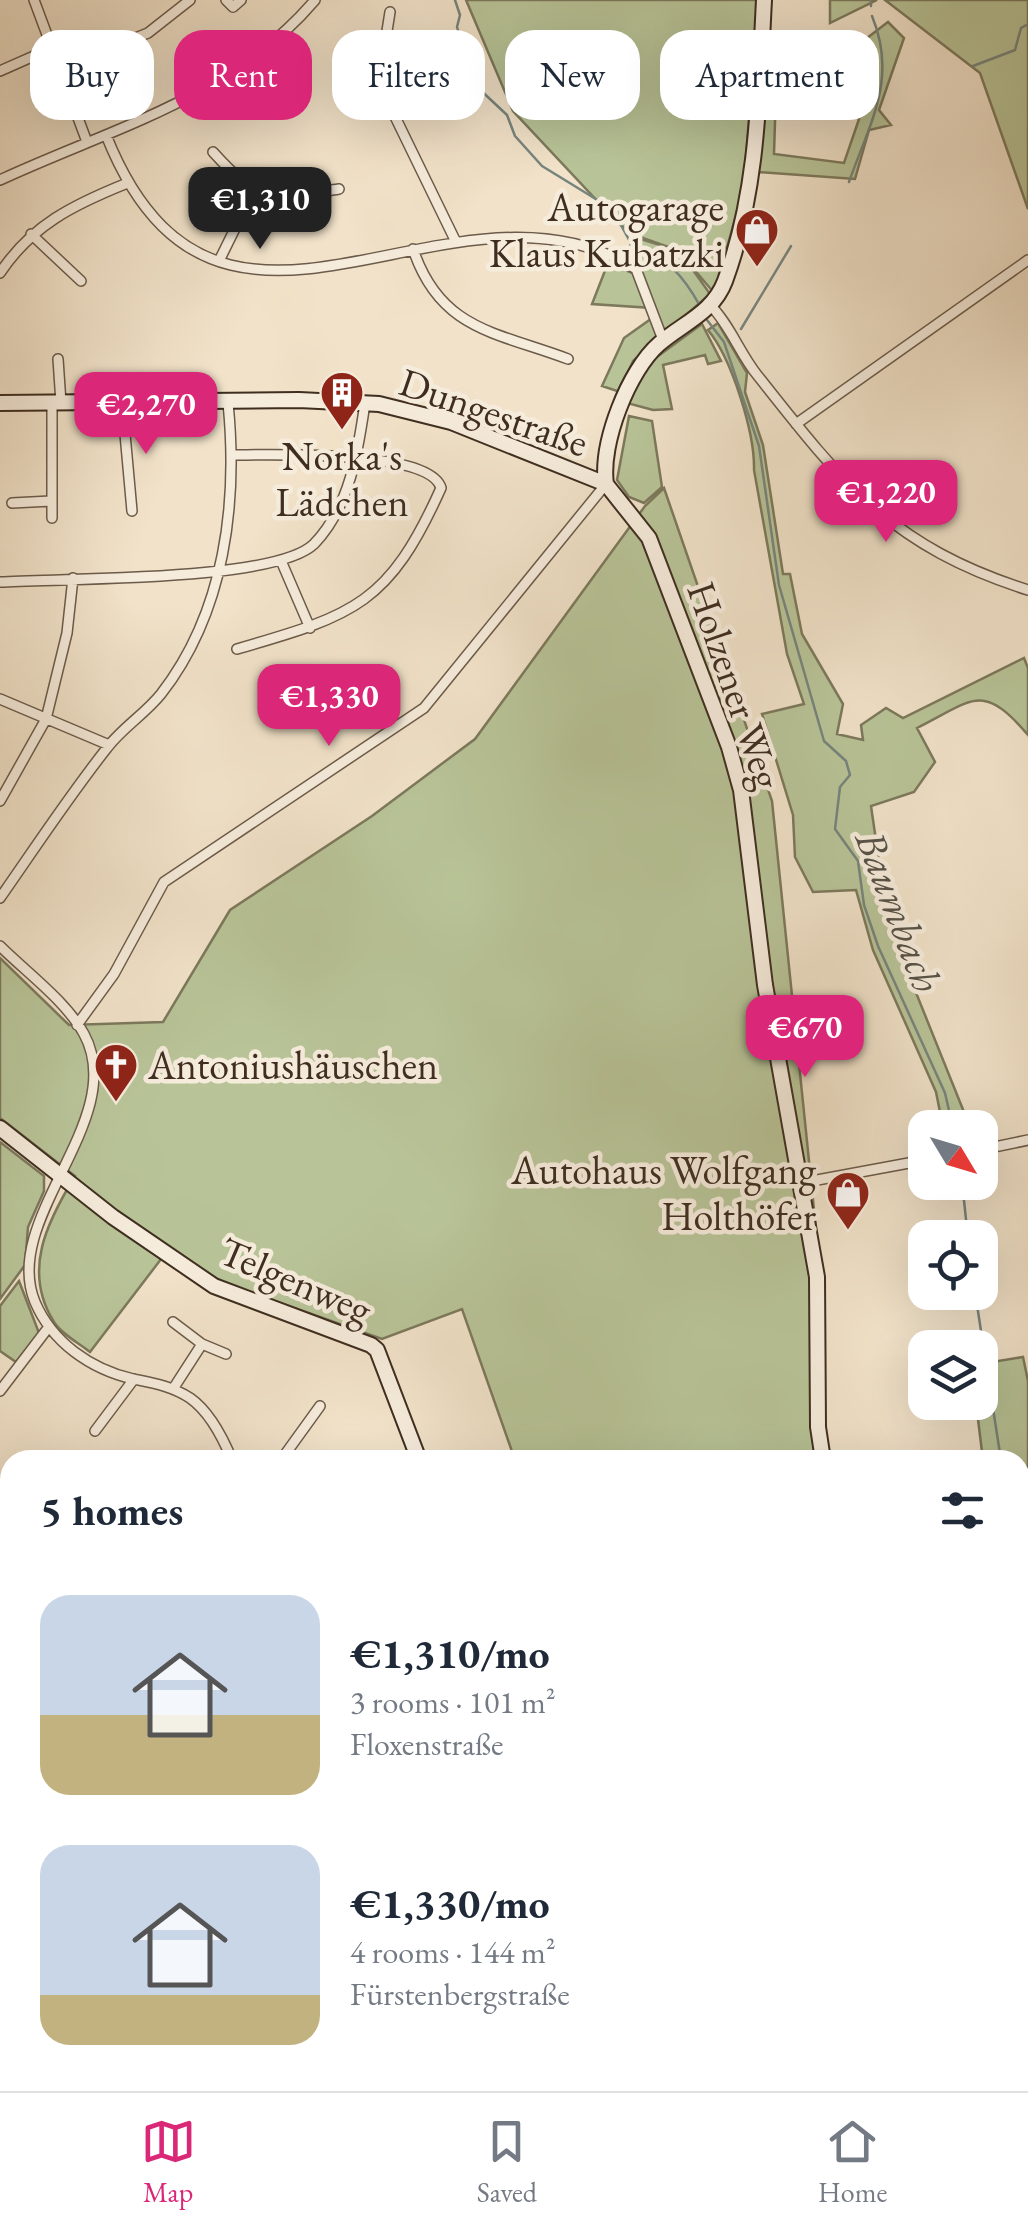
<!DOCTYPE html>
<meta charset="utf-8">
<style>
:root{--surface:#fff;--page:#f6f6f7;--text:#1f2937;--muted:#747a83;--line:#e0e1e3;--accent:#db2777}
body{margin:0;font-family:"EB Garamond",serif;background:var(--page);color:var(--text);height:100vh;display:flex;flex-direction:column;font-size:38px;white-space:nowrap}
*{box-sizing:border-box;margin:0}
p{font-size:32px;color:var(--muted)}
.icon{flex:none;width:55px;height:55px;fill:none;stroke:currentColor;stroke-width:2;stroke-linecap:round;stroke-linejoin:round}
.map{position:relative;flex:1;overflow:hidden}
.details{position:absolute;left:0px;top:1450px;width:1030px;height:642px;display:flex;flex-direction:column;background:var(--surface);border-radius:30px 30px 0 0;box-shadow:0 10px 40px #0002}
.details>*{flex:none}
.guide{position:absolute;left:30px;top:30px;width:970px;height:90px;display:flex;gap:20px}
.needle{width:65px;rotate:128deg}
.controls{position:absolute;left:908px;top:1110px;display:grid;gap:20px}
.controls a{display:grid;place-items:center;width:90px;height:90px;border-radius:20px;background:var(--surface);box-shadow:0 10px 40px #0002;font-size:50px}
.price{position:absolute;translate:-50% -85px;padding:0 22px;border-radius:20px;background:var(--accent);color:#fff;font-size:32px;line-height:65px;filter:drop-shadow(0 2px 5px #0008)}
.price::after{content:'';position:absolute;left:50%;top:60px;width:30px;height:22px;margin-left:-15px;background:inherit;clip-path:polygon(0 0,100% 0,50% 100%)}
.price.on{background:#222;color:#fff}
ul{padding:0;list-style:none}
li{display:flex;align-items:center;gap:30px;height:250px;padding:0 40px}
li span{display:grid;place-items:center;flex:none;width:280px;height:200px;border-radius:30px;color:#555}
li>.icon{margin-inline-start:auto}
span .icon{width:120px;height:120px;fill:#fffc;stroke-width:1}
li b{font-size:42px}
h2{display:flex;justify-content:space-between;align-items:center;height:120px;padding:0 40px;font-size:42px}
.tag{padding:0 35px;border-radius:30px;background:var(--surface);box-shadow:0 10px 40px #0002;font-size:35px;line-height:90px}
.tag.on{background:var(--accent);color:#fff}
.dock{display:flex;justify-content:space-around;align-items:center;height:140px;border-top:2px solid var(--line);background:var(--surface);font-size:28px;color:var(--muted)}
.dock a{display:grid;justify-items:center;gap:5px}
.dock .on{color:var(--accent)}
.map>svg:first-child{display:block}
</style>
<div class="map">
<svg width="1028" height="2091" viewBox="0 0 1028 2091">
<rect width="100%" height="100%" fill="#f1e2c9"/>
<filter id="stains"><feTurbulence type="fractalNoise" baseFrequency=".002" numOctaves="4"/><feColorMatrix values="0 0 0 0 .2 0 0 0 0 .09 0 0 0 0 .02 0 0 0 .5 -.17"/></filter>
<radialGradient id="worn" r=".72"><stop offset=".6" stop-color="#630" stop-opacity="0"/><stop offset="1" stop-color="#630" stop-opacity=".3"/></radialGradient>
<path fill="#b8c498" stroke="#7c795c" stroke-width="2.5" d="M466,0H759L743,191L714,293L683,256L710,294L633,361L620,392L602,386L624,338L655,316L652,308L592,304L608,263L635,274L641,258L628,251L634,237L680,251L634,235L618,223L513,111Z
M830,0H877L830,23Z
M885,0H1028V209L980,73Z
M888,22L904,38L879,110L891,125L869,130L855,179L757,172L767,62L777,60L774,154L844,163L870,87L867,38Z
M718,323L747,373L745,392L763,445L783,574H790L802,634L843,704L837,734L863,740L861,725L886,708L903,718L1024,658L1028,668V735C982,681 973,700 917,728L935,762L914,792L871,806L888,923L970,1127H943L936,1092L873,950L856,890L813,892L795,857L793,815L762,714L804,704L787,654L754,470C755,433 732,359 708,330Z
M702,324L721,361L708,364L705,355L663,365L672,409L653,410L627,403L650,362Z
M629,416L652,421L662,487L644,503L629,497L617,480Z
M664,488L772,801L823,1297L821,1460H515L462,1309L382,1339L224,1283L168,1250L90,1352C79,1343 61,1334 54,1322C22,1271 47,1222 75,1176L0,1118V958L69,1025L163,1022L230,910L372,816L475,739L645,506Z
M0,1142L44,1176V1191L28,1227L25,1265L0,1299Z
M19,1281L39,1333L16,1362L0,1351V1306Z
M1023,1357L1028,1381V1685L1021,1687L1020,1460H983L976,1403L980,1402V1364Z
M8,1643L10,1644V1767L0,1760V1653Z
M1028,1840V1961L1025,1962L1020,1951V1844Z"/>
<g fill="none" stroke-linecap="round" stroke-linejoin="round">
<path stroke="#77847e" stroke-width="2.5" d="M455,0L460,15L457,27L475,85L507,115L515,136L542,166L612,209L633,247C667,257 683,275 700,306
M871,0V6
M973,66L1015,50L1021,28L1028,24
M849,182C870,122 898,79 872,16
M707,320L724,342L759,446L779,585L824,741L846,761L850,775L840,787L835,829L858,861L864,905L878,946L945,1093L953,1128
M741,329L791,246
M962,1182L968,1238
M975,1292L1001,1460
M1020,1624L1028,1659"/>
<defs>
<path id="street" d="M34,0L87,142
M226,0L233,7L241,0
M390,12L380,75L385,96L455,240
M60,68L148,33L190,0
M0,71L52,48
M106,135C218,416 449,153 636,269L663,340
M213,152C261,205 271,199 339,189
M0,180C112,128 232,98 315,0
M31,234L81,281
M413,249C440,330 496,332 568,359
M219,261L253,192
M0,273C32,225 73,205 125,184
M711,306C730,325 740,354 758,376C843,484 892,547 1028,590
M58,359L61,403
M129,404L125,434L132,511
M796,424L1028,260
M233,455C269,455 430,449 441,488C389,604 355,615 237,649
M12,503L51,501
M52,518V403
M282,563L310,628
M0,582C63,578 275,582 314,544C350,507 358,451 365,403
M0,699L109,745
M0,801L46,719L67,633L73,578
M0,898C35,848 69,796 107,748C122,728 145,714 161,694C225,612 238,503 228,403
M0,946C26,972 66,1001 84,1034C130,1119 0,1218 35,1302C52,1342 90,1369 133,1379C153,1383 172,1386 190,1398C210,1412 223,1438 232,1460
M77,1025L114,974L164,882L424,708L606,484
M980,1150L1028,1140
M801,1183L925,1160
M173,1322L202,1344L226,1354
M173,1389L202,1344
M0,1391L48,1328
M95,1431L134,1379
M281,1460L320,1406
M0,1557L10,1543
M1020,1698L1028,1697
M0,1802L10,1808
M0,1879L10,1876
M0,2046L10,2049
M45,2082L49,2091
M360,2082L366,2091
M66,2091L73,2082
M279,2091L288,2082"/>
<path id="secondary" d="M0,403L299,400L379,404L451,422L606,484
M606,484L649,538L729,747L741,790L765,985L817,1277L818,1427L823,1460
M606,484C600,443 629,370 659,344C683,323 713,313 725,281C758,192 759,94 764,0
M0,1128L113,1217L214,1286L371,1345L377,1350L419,1460
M891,2082L897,2091
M928,2091L930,2082"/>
</defs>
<use href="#street" stroke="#6c5b4a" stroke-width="12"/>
<use href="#secondary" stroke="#3f2e20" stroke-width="18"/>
<use href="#street" stroke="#f6ecdc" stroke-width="9"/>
<use href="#secondary" stroke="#f6ecdc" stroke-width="14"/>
</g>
<defs>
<symbol id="shop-pin" viewBox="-11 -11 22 30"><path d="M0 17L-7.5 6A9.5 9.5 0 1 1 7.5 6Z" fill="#8f2418" stroke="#f6ecdc"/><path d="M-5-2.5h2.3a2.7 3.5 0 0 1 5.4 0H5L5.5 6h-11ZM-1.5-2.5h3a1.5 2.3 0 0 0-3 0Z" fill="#fff"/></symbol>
<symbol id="building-pin" viewBox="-11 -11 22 30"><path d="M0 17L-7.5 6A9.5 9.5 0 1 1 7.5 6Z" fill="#8f2418" stroke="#f6ecdc"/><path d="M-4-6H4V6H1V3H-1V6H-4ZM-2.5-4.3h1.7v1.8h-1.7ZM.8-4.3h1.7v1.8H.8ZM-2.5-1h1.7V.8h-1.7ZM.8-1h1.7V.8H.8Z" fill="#fff"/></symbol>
<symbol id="church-pin" viewBox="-11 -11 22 30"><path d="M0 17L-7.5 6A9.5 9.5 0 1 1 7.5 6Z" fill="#8f2418" stroke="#f6ecdc"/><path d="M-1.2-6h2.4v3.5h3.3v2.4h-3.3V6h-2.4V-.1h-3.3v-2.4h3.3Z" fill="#fff"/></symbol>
</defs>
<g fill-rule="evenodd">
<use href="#shop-pin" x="732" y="205" width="50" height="68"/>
<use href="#building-pin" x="317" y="368" width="50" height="68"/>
<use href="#church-pin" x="91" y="1040" width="50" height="68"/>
<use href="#shop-pin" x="823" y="1168" width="50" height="68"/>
</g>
<g text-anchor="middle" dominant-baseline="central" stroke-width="9" stroke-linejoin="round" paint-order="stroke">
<g font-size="40" fill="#3f2e20" stroke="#f6ecdc" text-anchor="end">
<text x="724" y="207">Autogarage<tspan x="724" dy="46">Klaus Kubatzki</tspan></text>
<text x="342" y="456" text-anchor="middle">Norka's<tspan x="342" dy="46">Lädchen</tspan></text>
<text x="148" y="1065" text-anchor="start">Antoniushäuschen</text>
<text x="816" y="1170">Autohaus Wolfgang<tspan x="816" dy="46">Holthöfer</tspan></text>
</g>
<g font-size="40" fill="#3f2e20" stroke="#f6ecdc">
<text transform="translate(494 412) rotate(19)">Dungestraße</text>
<text transform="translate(735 685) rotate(71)">Holzener Weg</text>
<text transform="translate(296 1280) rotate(23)">Telgenweg</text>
</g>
<g font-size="42" font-style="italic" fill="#565247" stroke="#f6ecdc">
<text transform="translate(899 911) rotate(69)">Baumbach</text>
</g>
</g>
<rect width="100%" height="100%" filter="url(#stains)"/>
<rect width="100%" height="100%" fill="url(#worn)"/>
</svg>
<div class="controls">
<a><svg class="needle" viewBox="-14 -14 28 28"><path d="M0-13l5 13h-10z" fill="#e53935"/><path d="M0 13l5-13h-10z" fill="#747a83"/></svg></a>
<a><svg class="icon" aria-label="locate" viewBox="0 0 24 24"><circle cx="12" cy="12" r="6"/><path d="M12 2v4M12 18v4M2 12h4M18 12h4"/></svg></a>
<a><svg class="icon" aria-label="layers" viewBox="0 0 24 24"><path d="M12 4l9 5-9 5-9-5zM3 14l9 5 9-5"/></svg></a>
</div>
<b class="price on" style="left:260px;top:252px">€1,310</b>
<b class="price" style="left:146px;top:457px">€2,270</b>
<b class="price" style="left:886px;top:545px">€1,220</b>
<b class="price" style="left:329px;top:749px">€1,330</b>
<b class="price" style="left:805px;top:1080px">€670</b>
<div class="guide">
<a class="tag">Buy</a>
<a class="tag on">Rent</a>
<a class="tag">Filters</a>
<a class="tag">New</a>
<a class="tag">Apartment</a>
</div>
<section class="details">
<h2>5 homes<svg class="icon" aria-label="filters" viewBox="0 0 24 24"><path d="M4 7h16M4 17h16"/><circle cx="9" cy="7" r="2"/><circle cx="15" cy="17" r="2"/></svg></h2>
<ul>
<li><span style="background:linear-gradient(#c9d6e8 60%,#c2b280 0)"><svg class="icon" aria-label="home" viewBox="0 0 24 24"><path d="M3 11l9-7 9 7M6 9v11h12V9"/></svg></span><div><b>€1,310/mo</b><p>3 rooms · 101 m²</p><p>Floxenstraße</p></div></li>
<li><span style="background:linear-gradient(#c9d6e8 75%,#c2b280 0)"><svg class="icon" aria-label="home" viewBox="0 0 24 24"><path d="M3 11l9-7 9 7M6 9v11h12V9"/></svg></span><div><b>€1,330/mo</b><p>4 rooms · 144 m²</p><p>Fürstenbergstraße</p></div></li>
</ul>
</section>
</div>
<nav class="dock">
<a class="on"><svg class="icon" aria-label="map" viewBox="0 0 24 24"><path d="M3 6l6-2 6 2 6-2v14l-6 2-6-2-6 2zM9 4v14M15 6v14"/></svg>Map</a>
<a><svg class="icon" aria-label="saved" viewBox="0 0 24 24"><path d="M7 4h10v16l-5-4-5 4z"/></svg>Saved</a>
<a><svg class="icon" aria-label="home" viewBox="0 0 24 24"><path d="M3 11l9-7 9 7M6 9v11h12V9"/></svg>Home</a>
</nav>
